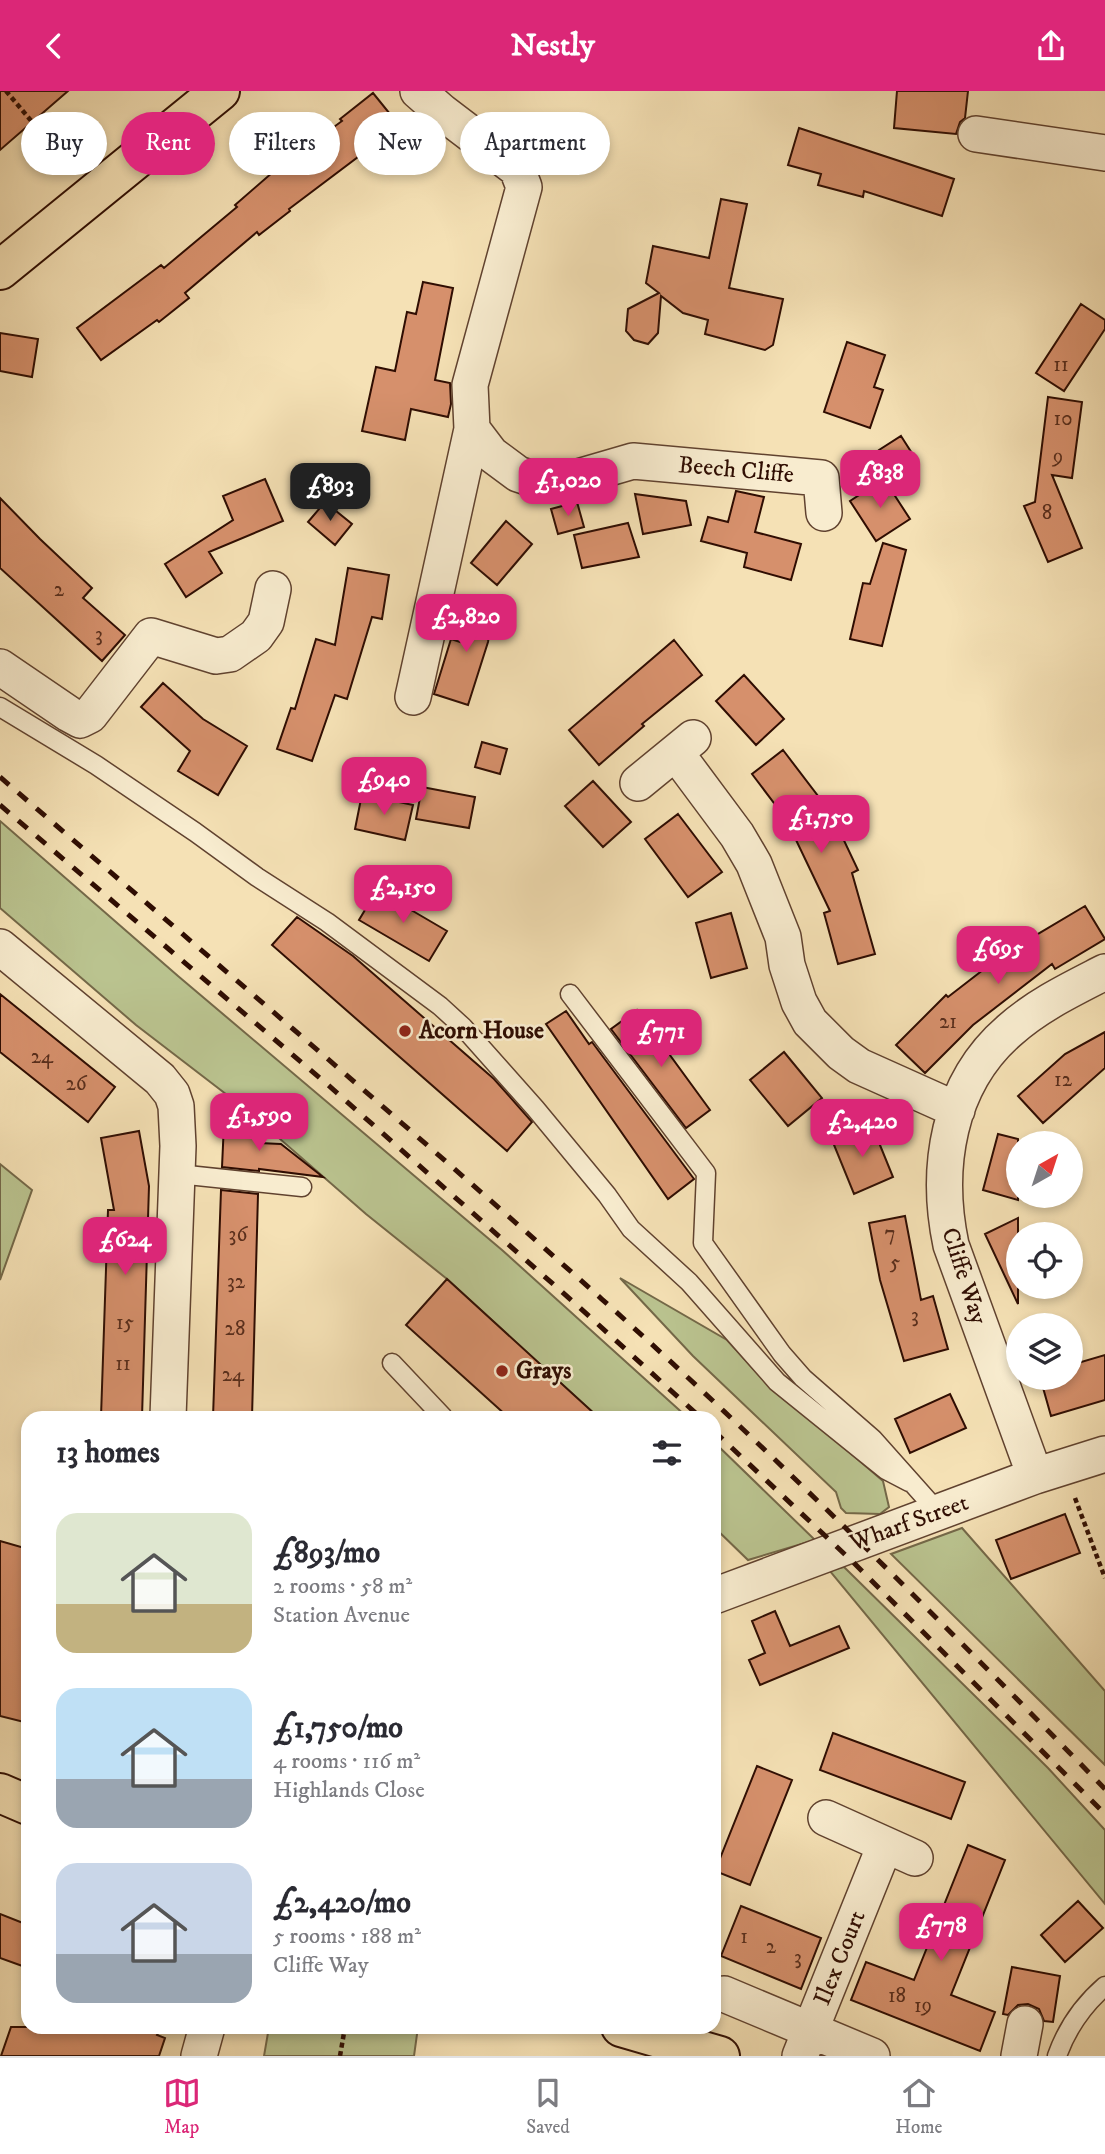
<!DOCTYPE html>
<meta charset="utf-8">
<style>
:root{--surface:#fff;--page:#f2f2f3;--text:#2b2b33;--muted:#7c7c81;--line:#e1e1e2;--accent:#db2777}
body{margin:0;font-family:"IM FELL DW Pica",serif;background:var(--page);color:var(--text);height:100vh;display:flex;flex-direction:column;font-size:26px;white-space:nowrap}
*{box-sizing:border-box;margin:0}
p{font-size:23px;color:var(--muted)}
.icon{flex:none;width:38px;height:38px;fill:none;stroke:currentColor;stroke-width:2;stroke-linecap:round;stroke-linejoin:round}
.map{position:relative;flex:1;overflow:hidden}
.side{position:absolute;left:21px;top:1320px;width:700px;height:623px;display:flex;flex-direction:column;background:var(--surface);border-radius:21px;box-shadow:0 4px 10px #0003}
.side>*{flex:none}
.hud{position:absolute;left:21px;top:21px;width:700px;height:63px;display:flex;gap:14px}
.needle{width:46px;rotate:39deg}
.buttons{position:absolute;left:1006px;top:1040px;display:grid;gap:14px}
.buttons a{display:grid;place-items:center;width:77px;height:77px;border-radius:50%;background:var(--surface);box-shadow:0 4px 10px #0003;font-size:35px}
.price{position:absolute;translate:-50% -60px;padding:0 16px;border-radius:14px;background:var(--accent);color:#fff;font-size:23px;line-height:46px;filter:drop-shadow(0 2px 4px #0008)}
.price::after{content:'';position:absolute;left:50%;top:42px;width:21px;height:16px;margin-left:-10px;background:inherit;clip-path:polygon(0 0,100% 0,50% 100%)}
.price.on{background:#222;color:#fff}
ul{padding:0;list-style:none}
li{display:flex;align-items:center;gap:21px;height:175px;padding:0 35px}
li span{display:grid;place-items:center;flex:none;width:196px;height:140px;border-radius:21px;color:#555}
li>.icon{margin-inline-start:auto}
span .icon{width:84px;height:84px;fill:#fffc;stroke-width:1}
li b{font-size:30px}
h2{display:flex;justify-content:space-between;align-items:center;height:84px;padding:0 35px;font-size:30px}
.chip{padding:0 24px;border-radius:32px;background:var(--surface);box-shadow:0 4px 10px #0003;font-size:24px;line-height:63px}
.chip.on{background:var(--accent);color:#fff}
header{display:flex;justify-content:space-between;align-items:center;height:91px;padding:0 35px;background:var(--accent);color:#fff;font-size:32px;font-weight:700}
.menu{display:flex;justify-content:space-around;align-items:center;height:98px;border-top:2px solid var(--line);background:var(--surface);font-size:19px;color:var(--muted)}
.menu a{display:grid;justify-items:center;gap:4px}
.menu .on{color:var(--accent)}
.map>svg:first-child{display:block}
</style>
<header><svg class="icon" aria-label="back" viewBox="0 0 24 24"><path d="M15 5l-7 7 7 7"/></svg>Nestly<svg class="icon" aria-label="share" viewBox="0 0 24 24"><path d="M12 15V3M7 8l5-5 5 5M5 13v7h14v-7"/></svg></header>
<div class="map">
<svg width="1105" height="1965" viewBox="0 0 1105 1965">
<rect width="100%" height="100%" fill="#f5e1b5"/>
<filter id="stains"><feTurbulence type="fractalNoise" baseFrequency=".00286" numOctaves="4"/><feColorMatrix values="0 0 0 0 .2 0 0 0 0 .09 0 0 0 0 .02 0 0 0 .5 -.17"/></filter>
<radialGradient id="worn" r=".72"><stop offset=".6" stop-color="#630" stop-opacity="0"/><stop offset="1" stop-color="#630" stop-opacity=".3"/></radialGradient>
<path fill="#bac38f" stroke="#746848" stroke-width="2" d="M0,730L178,885L502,1159L687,1326H598L447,1188L366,1123L248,1020L136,934L0,817Z
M0,1073L32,1099L0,1189Z
M620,1187L727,1249L758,1283L883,1390L889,1416L880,1423L846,1422L841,1417L836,1401L693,1265Z
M714,1351L815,1449L748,1469L714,1436Z
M962,1437L1105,1600V1674L891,1463Z
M844,1476L1048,1677L1105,1739V1813L829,1479Z
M269,1936H418L414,1965H264Z"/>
<path fill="#d6906c" stroke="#2f0d02" stroke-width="2" d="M0,0H68L0,59Z
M897,0H968L965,27L960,31L956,43L894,37Z
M373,2L403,39L370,66L366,60L289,118L290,120L259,144L257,141L185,202L189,207L159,231L157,229L101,269L77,237L161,174L164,177L237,116L235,114L273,81L342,30L340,28Z
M799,37L954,88L942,125L864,100L863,106L818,94L821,83L788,74Z
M721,108L747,113L729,197L783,208L773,254L765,259L705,243L708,229L683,222L661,205L658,242L648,253L634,249L626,240L628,218L659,202L646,192L653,155L709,167Z
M423,191L453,197L435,289L450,292L451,313L448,326L411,318L405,349L362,340L376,276L395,280L407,221L416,223Z
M1081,213L1105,229V238L1064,300L1036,282Z
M0,242L38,248L32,286L0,280Z
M847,251L885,264L874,296L883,299L870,337L824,321Z
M1048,306L1082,311L1072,387L1052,384L1082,457L1048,471L1024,415L1035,411Z
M901,345L915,367L892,381L879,359Z
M265,388L283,430L209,461L222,482L186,506L165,473L233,429L223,405Z
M884,388L910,428L876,450L850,410Z
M736,400L764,406L755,441L801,453L791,489L744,476L747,462L701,450L708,426L728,431Z
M635,403L686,410L691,434L643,443Z
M0,407L40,448L92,497L83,507L125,544L102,570L0,477Z
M325,411L352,433L335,454L308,431Z
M577,411L584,436L558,443L551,418Z
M506,430L532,453L497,494L471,472Z
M628,432L639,466L582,477L574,444Z
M883,452L906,459L882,555L850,548L863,492L870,493Z
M348,477L389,484L382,528L372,526L347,608L335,604L312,670L277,658L291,617L295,618L316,548L335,554Z
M467,509L494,513L488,551L468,614L434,603L451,548L460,551Z
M674,549L702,584L642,633L644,635L599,674L569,639Z
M744,584L784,628L756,654L716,610Z
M163,592L203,628L247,655L218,704L178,680L190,660L141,616Z
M482,651L507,658L500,683L475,676Z
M783,659L831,722L858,779L852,782L875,863L838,873L824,822L830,820L786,728L752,683Z
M593,690L631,731L603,756L565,715Z
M422,696L475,706L469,737L416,728Z
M362,703L413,714L405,749L355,738Z
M678,723L722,781L688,806L645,748Z
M377,799L447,840L429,870L359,829Z
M1085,815L1105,848L1055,878L1052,873L973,934L925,982L896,954L946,904L948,906L1014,855L1016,856Z
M731,822L747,877L711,887L696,832Z
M297,826L353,865L494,988L532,1031L507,1060L272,854Z
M0,903L115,996L88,1031L0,961Z
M637,919L710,1019L686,1037L611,938Z
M566,920L589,953L592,951L694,1088L668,1108L546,933Z
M1105,941V977L1043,1032L1018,1005L1065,963Z
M784,961L822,1007L788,1035L750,989Z
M224,1032L259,1035L260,1052L281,1053L323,1086L259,1078V1080L222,1076Z
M871,1032L893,1086L854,1103L832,1049Z
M139,1040L149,1095L142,1326H101L108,1119H114L101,1047Z
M998,1043L1018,1048V1109L983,1099Z
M221,1099L258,1103L252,1326H213Z
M905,1125L921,1209L933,1205L948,1258L904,1270L880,1189L869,1132Z
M1018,1127V1213L985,1143Z
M447,1188L598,1326H508L406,1234Z
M1105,1264V1309L1051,1325L1040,1286H1071V1274Z
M950,1303L966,1337L910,1362L895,1328Z
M1065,1423L1080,1462L1011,1488L996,1449Z
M0,1450L28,1458V1632L0,1625Z
M775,1520L790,1555L839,1535L849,1557L760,1594L749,1569L765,1562L752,1530Z
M833,1642L965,1691L951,1728L820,1679Z
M757,1675L792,1689L750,1794L715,1780Z
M968,1754L1005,1769L951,1904L995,1921L980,1960L851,1909L866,1871L914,1889Z
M1078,1810L1103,1837L1065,1871L1041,1844Z
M741,1815L821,1847L801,1898L721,1865Z
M0,1823L28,1834V1877L0,1867Z
M1012,1876L1060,1885L1053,1931L1044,1930L1039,1918L1028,1913L1018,1914L1008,1924L1003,1923Z
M11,1936H161L157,1944L165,1947L159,1965H1Z"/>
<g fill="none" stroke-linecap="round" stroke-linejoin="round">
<defs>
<path id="service" d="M0,616L96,674L195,741L257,786L327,831L440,915L463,936L535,1017L607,1104L631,1138L689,1191L777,1291L886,1379L909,1391
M570,903L706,1082L703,1152L782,1263L803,1287L873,1348L938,1421
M178,1083L302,1096
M392,1272L443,1326
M1057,1965C1067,1937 1083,1914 1105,1895"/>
<path id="minor" d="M418,0L442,21L517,78L524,96L470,294L472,338L491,363L518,383L542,391H561L633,370L821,387L824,422
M976,43L1105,62
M0,576L69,623L80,629L90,624L151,545L216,565L230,563L256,545L266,531L273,498
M413,606L472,338
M676,662L737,744L754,773L783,846L787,874L799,911L810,931L841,962L859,975L957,1019
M638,692L693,647
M0,856L160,988L172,1003L176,1015L178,1055L168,1326
M1035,1385L951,1154C935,1078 947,993 1010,939C1038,914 1072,898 1105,881
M714,1505L1035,1385L1105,1363
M826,1727L915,1767
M724,1903L872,1965
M199,1965L207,1936
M800,1965L885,1754
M1019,1965L1025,1933"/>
<path id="primary" d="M0,179L220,0
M0,1702L28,1714
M621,1936L720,1965"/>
</defs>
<use href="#service" stroke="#60422f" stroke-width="21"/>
<use href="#minor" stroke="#60422f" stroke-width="38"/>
<use href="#primary" stroke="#2f0d02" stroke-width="42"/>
<path stroke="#2f0d02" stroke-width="4.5" stroke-dasharray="5 3.5" stroke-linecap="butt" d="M6,0L71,77
M1075,1407L1105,1487
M340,1965L345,1936"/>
<use href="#service" stroke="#f8eccf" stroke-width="18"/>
<use href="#minor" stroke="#f8eccf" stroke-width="35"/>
<use href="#primary" stroke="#f5e1b5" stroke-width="38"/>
<path stroke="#2f0d02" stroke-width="5" stroke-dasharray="12 12" stroke-linecap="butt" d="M0,686C205,863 412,1038 614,1219C784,1372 945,1534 1105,1698
M0,714L328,994L579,1216L700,1326
M714,1340L854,1472L1105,1723"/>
</g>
<g fill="#8f2418" stroke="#f8eccf" stroke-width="2.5">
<circle cx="405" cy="940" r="7"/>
<circle cx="502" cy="1280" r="7"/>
</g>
<g text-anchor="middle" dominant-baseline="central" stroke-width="5" stroke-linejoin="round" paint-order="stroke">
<g font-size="21" fill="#592e1c">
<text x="1061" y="274">11</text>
<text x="1063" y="328">10</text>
<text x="1058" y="366">9</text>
<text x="1047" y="422">8</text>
<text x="59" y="499">2</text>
<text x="99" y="544">3</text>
<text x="948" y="931">21</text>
<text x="42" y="966">24</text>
<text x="1063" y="989">12</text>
<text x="76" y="993">26</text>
<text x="890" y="1143">7</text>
<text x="238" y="1144">36</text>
<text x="895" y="1172">5</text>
<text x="236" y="1191">32</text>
<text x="915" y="1225">3</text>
<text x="125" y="1232">15</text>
<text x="235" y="1238">28</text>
<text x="123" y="1273">11</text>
<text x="233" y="1284">24</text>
<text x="744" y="1846">1</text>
<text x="771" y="1856">2</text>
<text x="798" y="1867">3</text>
<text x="897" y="1905">18</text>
<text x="923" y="1915">19</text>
</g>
<g font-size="24" fill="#2f0d02" stroke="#f8eccf">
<text transform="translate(736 379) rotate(5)">Beech Cliffe</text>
<text transform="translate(964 1185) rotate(72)">Cliffe Way</text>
<text transform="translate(909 1432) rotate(-20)">Wharf Street</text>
<text transform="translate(840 1867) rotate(-68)">Ilex Court</text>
</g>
<g font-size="24" font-weight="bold" fill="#2f0d02" stroke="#f8eccf" text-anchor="start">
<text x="419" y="940">Acorn House</text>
<text x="516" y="1280">Grays</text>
</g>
</g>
<rect width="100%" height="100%" filter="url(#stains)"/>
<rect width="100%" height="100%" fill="url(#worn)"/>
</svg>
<div class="buttons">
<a><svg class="needle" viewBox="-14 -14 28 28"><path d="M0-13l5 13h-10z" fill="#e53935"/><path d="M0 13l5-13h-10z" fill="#7c7c81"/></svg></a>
<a><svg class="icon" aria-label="locate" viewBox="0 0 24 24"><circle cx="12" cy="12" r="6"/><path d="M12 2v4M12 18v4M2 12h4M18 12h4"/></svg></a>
<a><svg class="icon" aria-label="layers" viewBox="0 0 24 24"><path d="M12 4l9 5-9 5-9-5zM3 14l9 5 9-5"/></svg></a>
</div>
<b class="price" style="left:880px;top:419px">£838</b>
<b class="price" style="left:568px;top:427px">£1,020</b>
<b class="price on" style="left:330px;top:432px">£893</b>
<b class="price" style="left:466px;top:563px">£2,820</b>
<b class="price" style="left:384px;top:726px">£940</b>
<b class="price" style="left:821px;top:764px">£1,750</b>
<b class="price" style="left:403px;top:834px">£2,150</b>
<b class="price" style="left:998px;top:895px">£695</b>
<b class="price" style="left:661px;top:978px">£771</b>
<b class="price" style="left:259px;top:1062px">£1,590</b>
<b class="price" style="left:862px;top:1068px">£2,420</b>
<b class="price" style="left:125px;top:1186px">£624</b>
<b class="price" style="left:941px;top:1872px">£778</b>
<div class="hud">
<a class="chip">Buy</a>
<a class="chip on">Rent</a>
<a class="chip">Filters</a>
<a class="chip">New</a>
<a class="chip">Apartment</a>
</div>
<section class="side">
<h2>13 homes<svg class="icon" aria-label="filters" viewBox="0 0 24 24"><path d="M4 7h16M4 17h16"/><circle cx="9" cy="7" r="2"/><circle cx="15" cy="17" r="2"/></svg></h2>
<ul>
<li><span style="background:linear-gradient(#dfe7d0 65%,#c2b280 0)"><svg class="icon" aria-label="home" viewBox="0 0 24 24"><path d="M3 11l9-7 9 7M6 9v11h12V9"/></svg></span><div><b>£893/mo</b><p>2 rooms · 58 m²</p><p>Station Avenue</p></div></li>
<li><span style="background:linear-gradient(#bfe0f5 65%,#9aa5b1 0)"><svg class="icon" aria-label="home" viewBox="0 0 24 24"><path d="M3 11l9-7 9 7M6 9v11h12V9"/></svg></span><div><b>£1,750/mo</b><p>4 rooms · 116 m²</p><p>Highlands Close</p></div></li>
<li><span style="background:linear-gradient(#c9d6e8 65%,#9aa5b1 0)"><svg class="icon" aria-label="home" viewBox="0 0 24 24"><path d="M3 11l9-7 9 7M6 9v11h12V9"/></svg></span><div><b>£2,420/mo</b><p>5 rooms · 188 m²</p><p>Cliffe Way</p></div></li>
</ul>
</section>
</div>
<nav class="menu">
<a class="on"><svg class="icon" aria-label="map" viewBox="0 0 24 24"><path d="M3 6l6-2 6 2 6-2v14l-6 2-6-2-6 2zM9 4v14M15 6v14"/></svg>Map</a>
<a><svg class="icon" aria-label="saved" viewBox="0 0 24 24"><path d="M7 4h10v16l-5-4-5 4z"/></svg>Saved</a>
<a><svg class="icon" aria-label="home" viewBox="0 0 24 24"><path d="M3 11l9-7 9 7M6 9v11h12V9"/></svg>Home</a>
</nav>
